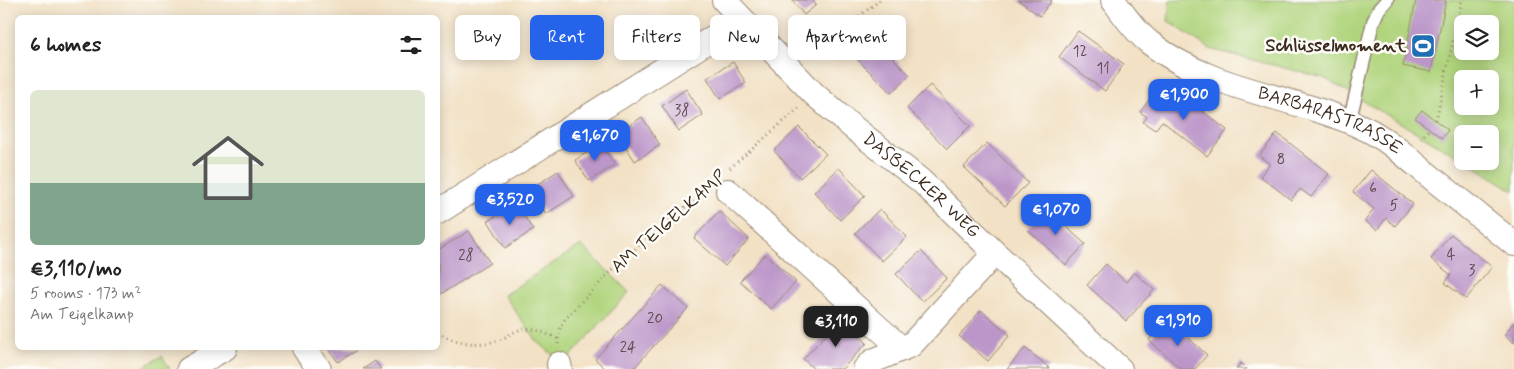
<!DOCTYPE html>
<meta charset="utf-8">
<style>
:root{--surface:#fff;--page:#f2f2f2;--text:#222;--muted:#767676;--line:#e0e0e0;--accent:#2563eb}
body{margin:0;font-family:Mynerve,sans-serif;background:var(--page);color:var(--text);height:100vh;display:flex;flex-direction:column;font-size:19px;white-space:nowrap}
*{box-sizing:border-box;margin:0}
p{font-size:16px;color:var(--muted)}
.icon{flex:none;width:28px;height:28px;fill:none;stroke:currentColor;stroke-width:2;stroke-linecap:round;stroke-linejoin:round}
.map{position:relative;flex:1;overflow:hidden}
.sheet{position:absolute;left:15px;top:15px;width:425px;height:335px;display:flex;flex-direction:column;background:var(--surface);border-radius:8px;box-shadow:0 2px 12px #0003}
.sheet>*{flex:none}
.top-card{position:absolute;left:455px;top:15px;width:475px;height:45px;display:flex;gap:10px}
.tools{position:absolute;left:1454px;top:15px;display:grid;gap:10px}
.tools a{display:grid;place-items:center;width:45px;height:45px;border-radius:8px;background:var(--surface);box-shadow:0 2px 12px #0003;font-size:25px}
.price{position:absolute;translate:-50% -42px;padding:0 11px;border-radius:10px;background:var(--accent);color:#fff;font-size:16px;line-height:32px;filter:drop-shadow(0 1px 2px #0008)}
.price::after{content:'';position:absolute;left:50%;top:30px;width:15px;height:11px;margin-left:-8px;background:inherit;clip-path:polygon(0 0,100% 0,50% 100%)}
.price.on{background:#222;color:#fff}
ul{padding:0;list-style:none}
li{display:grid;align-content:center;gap:10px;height:265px;padding:0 15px}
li+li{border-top:1px solid var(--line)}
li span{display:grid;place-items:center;height:155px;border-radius:8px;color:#555}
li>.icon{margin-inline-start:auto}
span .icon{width:90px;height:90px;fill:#fffc;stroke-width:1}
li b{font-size:21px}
h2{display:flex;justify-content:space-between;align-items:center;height:60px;padding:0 15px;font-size:21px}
.tag{padding:0 18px;border-radius:8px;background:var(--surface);box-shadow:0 2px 12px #0003;font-size:18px;line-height:45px}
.tag.on{background:var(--accent);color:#fff}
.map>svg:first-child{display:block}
</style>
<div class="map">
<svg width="1514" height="369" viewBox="0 0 1514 369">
<rect width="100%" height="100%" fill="#fdfcf7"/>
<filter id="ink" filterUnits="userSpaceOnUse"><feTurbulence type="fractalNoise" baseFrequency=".02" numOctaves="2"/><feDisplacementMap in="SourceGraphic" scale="10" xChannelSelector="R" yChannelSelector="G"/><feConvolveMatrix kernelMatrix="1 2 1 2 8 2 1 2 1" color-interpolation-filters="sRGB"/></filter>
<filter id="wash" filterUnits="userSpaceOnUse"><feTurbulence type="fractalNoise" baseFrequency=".0096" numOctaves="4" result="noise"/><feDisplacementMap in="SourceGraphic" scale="20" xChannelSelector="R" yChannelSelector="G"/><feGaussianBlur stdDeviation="1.12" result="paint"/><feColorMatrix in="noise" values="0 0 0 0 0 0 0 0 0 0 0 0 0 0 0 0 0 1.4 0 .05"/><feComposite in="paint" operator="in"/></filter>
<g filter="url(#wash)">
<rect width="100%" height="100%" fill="#f2e1c5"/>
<path fill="#b0d47d" stroke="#767f4e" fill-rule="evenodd" d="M1170,0H1514V191L1466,161H1490V134H1462V159L1324,78L1210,49L1168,21ZM1462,24H1490V51H1462ZM1462,79H1490V106H1462Z
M581,245L629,292L569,358H556L535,339L504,295Z
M162,356L170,369H140Z"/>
<g id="blocks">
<path fill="#bc96c9" d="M792,0H812L816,5L804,15Z
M1018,0H1052L1040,16Z
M1416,0H1446L1431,72L1403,66Z
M866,31L910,75L891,93L847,49Z
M1078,31L1124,64L1105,91L1059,57Z
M733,62L746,83L720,99L707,78Z
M930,85L970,126L947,149L907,108Z
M1158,88L1176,102L1181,95L1227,130L1207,156L1162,121L1155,130L1143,122L1147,117L1140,112Z
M686,89L703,115L679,131L662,106Z
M1422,110L1448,130L1442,138L1415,118Z
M642,117L660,145L635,161L617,133Z
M799,127L826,154L800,178L774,151Z
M1277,133L1329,174L1311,197L1300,189L1291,200L1260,176L1270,164L1259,156Z
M987,143L1028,183L1005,206L964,167Z
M601,144L615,165L589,181L575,160Z
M839,168L865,196L840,220L814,192Z
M1371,170L1413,204L1395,226L1386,218L1377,230L1365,221L1374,209L1353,192Z
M558,171L574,196L546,214L530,189Z
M516,203L533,230L505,248L488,221Z
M1046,208L1085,244L1066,265L1027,229Z
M880,209L907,237L882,261L855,233Z
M719,211L749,239L725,266L694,238Z
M469,231L490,263L438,296V250Z
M1451,234L1492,267L1466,299L1445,283L1451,275L1431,259Z
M921,251L947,278L922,302L896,274Z
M765,254L796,282L771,309L740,281Z
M1106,264L1126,282L1134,272L1154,290L1126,321L1087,285Z
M662,285L688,308L633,369H606L595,359Z
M981,310L1010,335L988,361L959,336Z
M841,319L867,343L842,369H814L803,359Z
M1168,319L1207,355L1195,369H1181L1149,340Z
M1514,322V343L1504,335Z
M328,348H358L359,349L338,362Z
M1025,348L1040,360L1050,369H1007Z
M375,361L381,369H363Z
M1241,363L1247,369H1236Z"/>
</g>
</g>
<g filter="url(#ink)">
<use href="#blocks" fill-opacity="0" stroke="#968672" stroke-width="1"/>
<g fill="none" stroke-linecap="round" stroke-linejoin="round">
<defs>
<path id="service" d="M1349,123L1373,22L1379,9L1387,0"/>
<g id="minor">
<path id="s1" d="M724,0L814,94L850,125L921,181L995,253L1120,369"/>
<path id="s2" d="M1113,0C1124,15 1135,31 1150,43C1213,92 1294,95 1364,128C1386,138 1407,157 1426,173C1455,197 1485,220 1514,244"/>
<path d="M728,191L902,349"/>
<path d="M438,212L741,20"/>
<path d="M304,348L319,369"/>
<path d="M559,364L560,369"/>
<path d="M189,369L225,348"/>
<path d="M865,369L873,361L911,345L995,253"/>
</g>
</defs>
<use href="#service" stroke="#968672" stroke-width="15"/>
<use href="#minor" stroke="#968672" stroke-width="26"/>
<path stroke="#968672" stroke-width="3" stroke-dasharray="1 4" stroke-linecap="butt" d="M808,56L880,0
M1436,120L1462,0
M1421,139L1429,129
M730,168L799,108
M438,332C455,344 482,347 502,339C509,335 516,330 524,329C536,328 547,334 558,339
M558,344L560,329L565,319L623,259L707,189"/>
<use href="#service" stroke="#fff" stroke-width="12"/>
<use href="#minor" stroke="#fff" stroke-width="24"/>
</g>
</g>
<defs>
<symbol id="stadium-square" viewBox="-11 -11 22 22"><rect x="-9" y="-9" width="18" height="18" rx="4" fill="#1f6fb2" stroke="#fdfcf7"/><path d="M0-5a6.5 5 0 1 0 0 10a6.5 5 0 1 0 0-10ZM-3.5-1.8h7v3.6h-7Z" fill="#fff"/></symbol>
</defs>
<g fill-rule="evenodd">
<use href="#stadium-square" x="1409" y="32" width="28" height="28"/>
</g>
<g text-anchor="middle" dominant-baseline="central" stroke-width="5" stroke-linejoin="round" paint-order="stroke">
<g font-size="15" fill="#5b4549">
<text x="1080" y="52">12</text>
<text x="1103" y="69">11</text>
<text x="682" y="111">38</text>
<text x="1281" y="160">8</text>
<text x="1373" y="189">6</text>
<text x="1394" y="206">5</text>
<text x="1451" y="255">4</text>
<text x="466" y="256">28</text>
<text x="1472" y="271">3</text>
<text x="655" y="319">20</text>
<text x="628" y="348">24</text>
</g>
<g font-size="18" font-weight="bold" fill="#3b2a1e" stroke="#fdfcf7" text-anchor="end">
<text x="1406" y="46">Schlüsselmoment</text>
</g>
<g font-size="18" fill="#3b2a1e" stroke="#fdfcf7">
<text stroke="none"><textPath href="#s2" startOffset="254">BARBARASTRASSE</textPath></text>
<text stroke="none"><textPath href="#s1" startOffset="271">DASBECKER WEG</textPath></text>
<text transform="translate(669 222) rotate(-41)">AM TEIGELKAMP</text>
</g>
</g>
</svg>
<div class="tools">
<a><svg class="icon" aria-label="layers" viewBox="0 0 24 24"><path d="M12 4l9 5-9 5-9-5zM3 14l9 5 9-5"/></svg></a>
<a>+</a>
<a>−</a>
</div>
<b class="price" style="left:1184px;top:121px">€1,900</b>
<b class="price" style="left:595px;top:162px">€1,670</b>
<b class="price" style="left:510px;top:226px">€3,520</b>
<b class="price" style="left:1056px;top:236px">€1,070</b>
<b class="price" style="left:1178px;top:347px">€1,910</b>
<b class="price on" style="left:836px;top:348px">€3,110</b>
<div class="top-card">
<a class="tag">Buy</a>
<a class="tag on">Rent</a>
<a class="tag">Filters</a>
<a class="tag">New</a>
<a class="tag">Apartment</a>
</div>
<section class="sheet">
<h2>6 homes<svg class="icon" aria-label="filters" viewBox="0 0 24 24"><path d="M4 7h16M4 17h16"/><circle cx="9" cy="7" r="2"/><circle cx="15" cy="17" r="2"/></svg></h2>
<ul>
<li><span style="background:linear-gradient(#dfe7d0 60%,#7fa58c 0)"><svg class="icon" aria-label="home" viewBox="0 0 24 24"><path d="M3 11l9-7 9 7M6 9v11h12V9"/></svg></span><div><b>€3,110/mo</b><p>5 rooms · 173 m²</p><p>Am Teigelkamp</p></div></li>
</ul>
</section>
</div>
